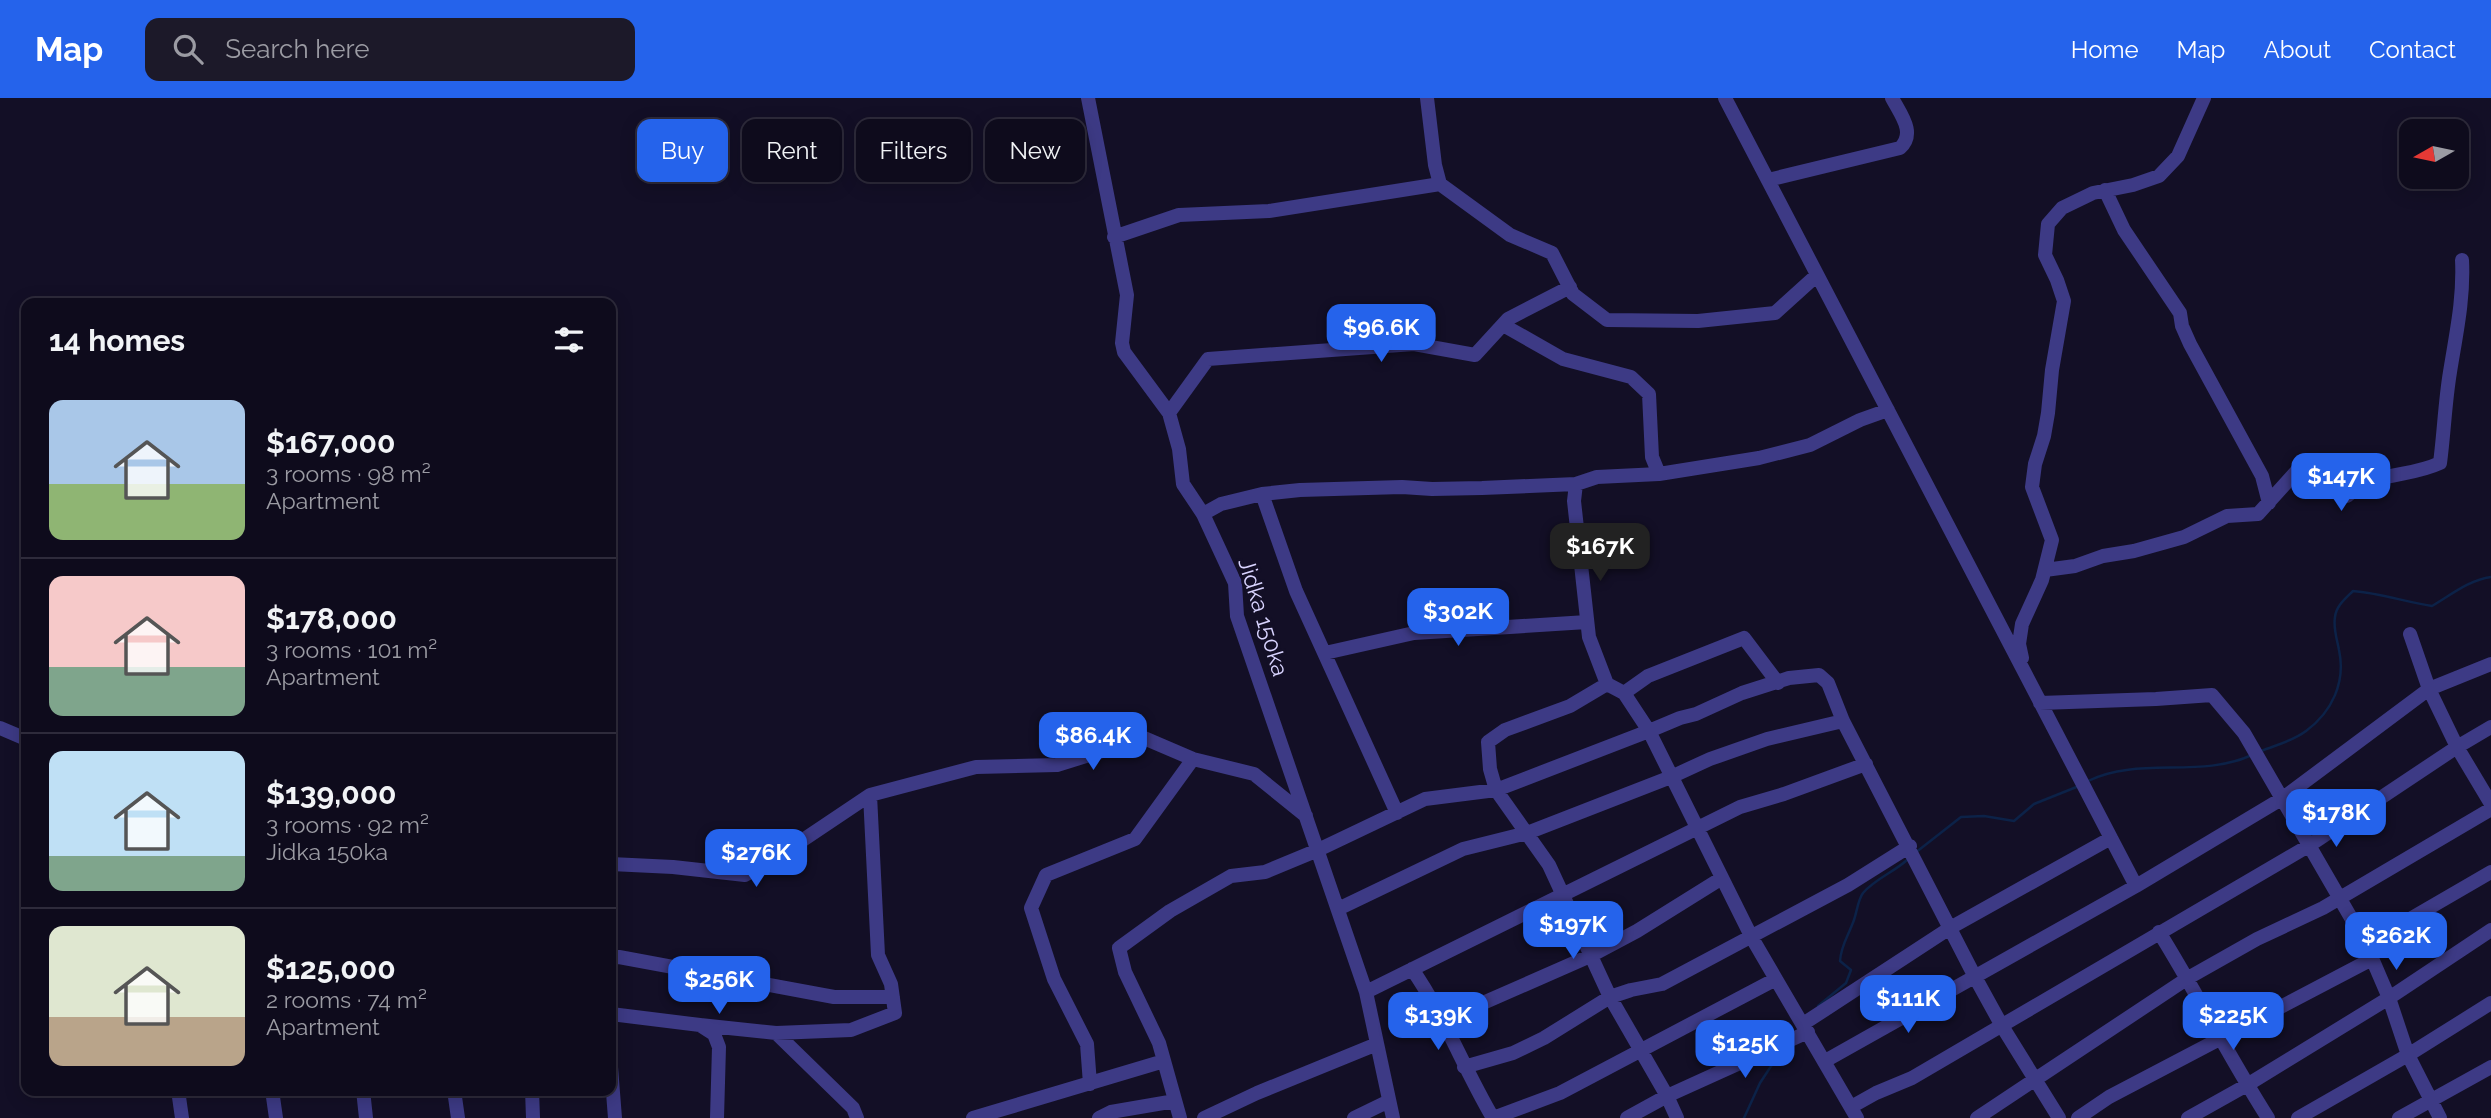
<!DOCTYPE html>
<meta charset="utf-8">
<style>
:root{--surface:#0e0b1c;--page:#1c1929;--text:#f1f3f6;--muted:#9b9ba3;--line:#2e2b3b;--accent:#2563eb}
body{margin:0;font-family:Raleway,sans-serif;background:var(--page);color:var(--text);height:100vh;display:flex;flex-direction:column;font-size:26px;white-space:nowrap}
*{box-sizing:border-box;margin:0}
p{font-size:23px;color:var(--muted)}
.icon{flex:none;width:38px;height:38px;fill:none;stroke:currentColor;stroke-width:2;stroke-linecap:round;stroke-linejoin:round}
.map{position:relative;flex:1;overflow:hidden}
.panel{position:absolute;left:21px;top:200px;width:595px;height:798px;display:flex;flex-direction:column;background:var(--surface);border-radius:14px;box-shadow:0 4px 18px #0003,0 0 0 2px var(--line)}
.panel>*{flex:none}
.guide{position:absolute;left:637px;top:21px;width:665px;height:63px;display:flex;gap:14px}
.needle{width:46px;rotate:261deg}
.controls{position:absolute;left:2399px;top:21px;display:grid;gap:14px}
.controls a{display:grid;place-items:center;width:70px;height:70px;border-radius:14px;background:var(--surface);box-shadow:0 4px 18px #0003,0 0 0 2px var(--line);font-size:35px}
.price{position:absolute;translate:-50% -60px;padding:0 16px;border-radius:14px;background:var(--accent);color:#fff;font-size:23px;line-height:46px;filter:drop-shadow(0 2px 4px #0008)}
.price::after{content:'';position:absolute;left:50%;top:42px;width:21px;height:16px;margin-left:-10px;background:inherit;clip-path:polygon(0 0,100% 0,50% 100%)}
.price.current{background:#222;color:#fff}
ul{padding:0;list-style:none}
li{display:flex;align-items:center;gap:21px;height:175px;padding:0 28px}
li+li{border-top:2px solid var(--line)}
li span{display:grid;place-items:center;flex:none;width:196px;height:140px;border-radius:14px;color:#555}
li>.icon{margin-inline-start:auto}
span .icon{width:84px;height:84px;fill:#fffc;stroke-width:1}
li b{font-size:30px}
h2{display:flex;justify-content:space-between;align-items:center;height:84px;padding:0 28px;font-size:30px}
.tag{padding:0 24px;border-radius:14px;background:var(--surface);box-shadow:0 4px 18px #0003,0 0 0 2px var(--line);font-size:24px;line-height:63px}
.tag.current{background:var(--accent);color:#fff}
header{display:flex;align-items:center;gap:42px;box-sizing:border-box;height:98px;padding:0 35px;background:var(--accent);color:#fff}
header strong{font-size:33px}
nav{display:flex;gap:38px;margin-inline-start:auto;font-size:24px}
.search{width:490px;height:63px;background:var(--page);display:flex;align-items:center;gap:18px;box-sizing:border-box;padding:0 24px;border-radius:14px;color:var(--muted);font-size:26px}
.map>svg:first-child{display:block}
</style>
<header>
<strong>Map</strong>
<div class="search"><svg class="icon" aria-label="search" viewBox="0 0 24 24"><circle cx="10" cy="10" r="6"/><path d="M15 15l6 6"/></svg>Search here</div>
<nav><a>Home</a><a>Map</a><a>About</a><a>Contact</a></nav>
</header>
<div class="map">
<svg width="2491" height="1020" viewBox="0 0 2491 1020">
<rect width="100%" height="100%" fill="#130f26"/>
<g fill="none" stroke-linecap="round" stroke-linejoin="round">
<path stroke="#0c2248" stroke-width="2.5" d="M2261,653C2276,647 2293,643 2306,633C2332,614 2346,584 2339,552C2337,541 2333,530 2335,519C2336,508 2345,501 2353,493C2380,495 2405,504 2432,508C2451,497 2469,482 2491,479
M2088,683C2139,658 2200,681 2252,657
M1915,755L1961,719L1984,718L2014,723L2034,706L2079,688
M1818,908L1846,885L1851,872L1840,863C1841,848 1847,840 1852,827C1857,817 1857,803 1863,795C1875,781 1894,774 1907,762
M1744,1020L1760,985L1781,953"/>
<path stroke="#3d3a85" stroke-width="14" d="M1088,0L1127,197L1122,245L1124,254L1169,315L1179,351L1183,386L1203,416L1235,485L1237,518L1366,894L1393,1020
M1427,0L1435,67L1440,86
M1725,0L2136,788
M1768,82L1900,50C1916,35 1901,17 1892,0
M2105,92L2124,132L2180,215L2182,228L2190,246L2262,378L2269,405
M1114,139L1179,117L1269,113L1440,86L1510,137L1552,155L1573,196L1607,222L1698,223L1775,215L1817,177
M1503,227L1563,261L1631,279L1649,296L1652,359L1659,376
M1169,315L1208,261L1414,246L1475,257L1508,221L1570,189
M1576,386L1574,403L1589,539L1607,586
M1262,396L1296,493L1397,715
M1203,416L1221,406L1262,396L1300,392L1402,389L1432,391L1482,390L1576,386L1597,379L1659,376L1759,360L1810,347L1860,322L1888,312
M2045,472L2075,468L2103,458L2134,453L2184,439L2227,418L2258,416L2304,365L2321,363L2347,398C2376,373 2408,380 2440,365C2444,335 2445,304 2450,274C2456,236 2464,201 2462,162
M2410,536L2429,591L2457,649L2491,706
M1325,555L1414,535L1587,524
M2022,560L2019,546L2022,526L2042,482L2052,442L2032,389L2035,366L2044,338L2048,315L2052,272L2064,203L2057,182L2045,157L2048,126L2062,110L2093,95L2133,87L2159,78L2178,58L2204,0
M1624,595L1648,578L1744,540L1778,585
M2040,605L2156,601L2212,597L2244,635L2365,844L2389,900L2408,957L2440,1020
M0,630L26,641
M611,766L673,769L745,777L788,752L870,697L976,669L1057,667L1144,640L1193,661L1254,676L1306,718
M1338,811L1463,751L1527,735L1671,679L1710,661L1767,641L1843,623
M2159,834C2197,895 2229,959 2268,1020
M2365,844L2398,828L2491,774
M611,860L619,859L834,899H893
M1412,871C1444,917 1464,971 1493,1020
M1366,894L1740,709L1784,696L1866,666
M611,916L700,927L714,936L719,949L717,1020
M1442,923L1590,858L1637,833L1722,780
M1803,926L1950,830L2111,740
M700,927L776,935L851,932L895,915L891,886L878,857L870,697
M776,935L853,1010L857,1020
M1825,963L2136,788L2283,700L2429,591L2491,566
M611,969L615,1020
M1464,969L1513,955L1544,940L1610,899L1631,892L1662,886L1848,787L1910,748
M1090,986L1087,946L1054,881L1031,810L1046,777L1135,741L1193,661
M178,992L182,1020
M272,992L276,1020
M363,992L366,1020
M454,992L458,1020
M532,992L533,1020
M1851,1009L1876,995L1912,980L2310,747L2457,649L2491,629
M973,1020L1164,963
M1099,1020L1111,1014L1175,1003
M1180,1020L1159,945L1125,874L1119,850L1170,813L1231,778L1265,774L1318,752L1425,701L1496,692L1649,633L1624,595L1607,586L1570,608L1505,632L1488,644L1490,671L1496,692L1549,767L1610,899L1667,998L1677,1020
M1204,1020L1257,995L1377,946
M1354,1020L1389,1003
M1493,1020L1560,995L1776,881
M1627,1020L1667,998L1808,934
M1857,1020L1752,840L1649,633L1680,620L1696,616L1742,595L1789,580L1819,577L1828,585L1843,623L1975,879L2002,928L2059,1020
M1977,1020L2188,880L2257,841L2323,810L2491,711
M2078,1020L2109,999L2372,861
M2188,1020L2247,987L2389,900L2491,832
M2298,1020L2408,957L2491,905
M2399,1020L2491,969"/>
</g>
<g text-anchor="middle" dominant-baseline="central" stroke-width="6" stroke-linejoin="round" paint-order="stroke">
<g font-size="23" fill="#d9d4ff" stroke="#130f26">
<text transform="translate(1264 519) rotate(73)">Jidka 150ka</text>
</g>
</g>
</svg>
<div class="controls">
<a><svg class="needle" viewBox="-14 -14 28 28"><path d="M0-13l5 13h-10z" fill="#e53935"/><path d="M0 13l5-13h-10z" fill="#9b9ba3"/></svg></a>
</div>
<b class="price" style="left:1381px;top:266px">$96.6K</b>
<b class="price" style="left:2341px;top:415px">$147K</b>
<b class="price current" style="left:1600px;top:485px">$167K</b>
<b class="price" style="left:1458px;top:550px">$302K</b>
<b class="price" style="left:1093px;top:674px">$86.4K</b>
<b class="price" style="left:2336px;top:751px">$178K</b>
<b class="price" style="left:756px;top:791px">$276K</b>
<b class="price" style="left:1573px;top:863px">$197K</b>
<b class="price" style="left:2396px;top:874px">$262K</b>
<b class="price" style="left:719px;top:918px">$256K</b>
<b class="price" style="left:1908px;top:937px">$111K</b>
<b class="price" style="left:1438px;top:954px">$139K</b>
<b class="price" style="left:2233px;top:954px">$225K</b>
<b class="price" style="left:1745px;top:982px">$125K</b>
<div class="guide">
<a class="tag current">Buy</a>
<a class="tag">Rent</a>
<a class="tag">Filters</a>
<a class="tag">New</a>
</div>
<section class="panel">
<h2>14 homes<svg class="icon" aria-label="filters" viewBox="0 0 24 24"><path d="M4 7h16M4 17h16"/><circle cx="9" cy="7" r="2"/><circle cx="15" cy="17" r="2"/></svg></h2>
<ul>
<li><span style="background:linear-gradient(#a9c7e8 60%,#8fb573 0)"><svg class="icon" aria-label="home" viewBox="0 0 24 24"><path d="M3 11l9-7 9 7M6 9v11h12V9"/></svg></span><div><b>$167,000</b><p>3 rooms · 98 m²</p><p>Apartment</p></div></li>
<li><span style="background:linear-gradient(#f6c9c9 65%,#7fa58c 0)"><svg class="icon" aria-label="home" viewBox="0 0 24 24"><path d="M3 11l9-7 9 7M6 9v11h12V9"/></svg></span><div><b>$178,000</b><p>3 rooms · 101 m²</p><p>Apartment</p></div></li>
<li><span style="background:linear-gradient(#bfe0f5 75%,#7fa58c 0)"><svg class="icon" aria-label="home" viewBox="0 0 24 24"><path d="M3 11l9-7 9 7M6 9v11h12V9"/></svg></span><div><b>$139,000</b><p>3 rooms · 92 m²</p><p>Jidka 150ka</p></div></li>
<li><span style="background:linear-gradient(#dfe7d0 65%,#b9a48a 0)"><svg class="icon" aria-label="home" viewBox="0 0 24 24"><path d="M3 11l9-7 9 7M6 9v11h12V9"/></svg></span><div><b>$125,000</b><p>2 rooms · 74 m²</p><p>Apartment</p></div></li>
</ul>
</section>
</div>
